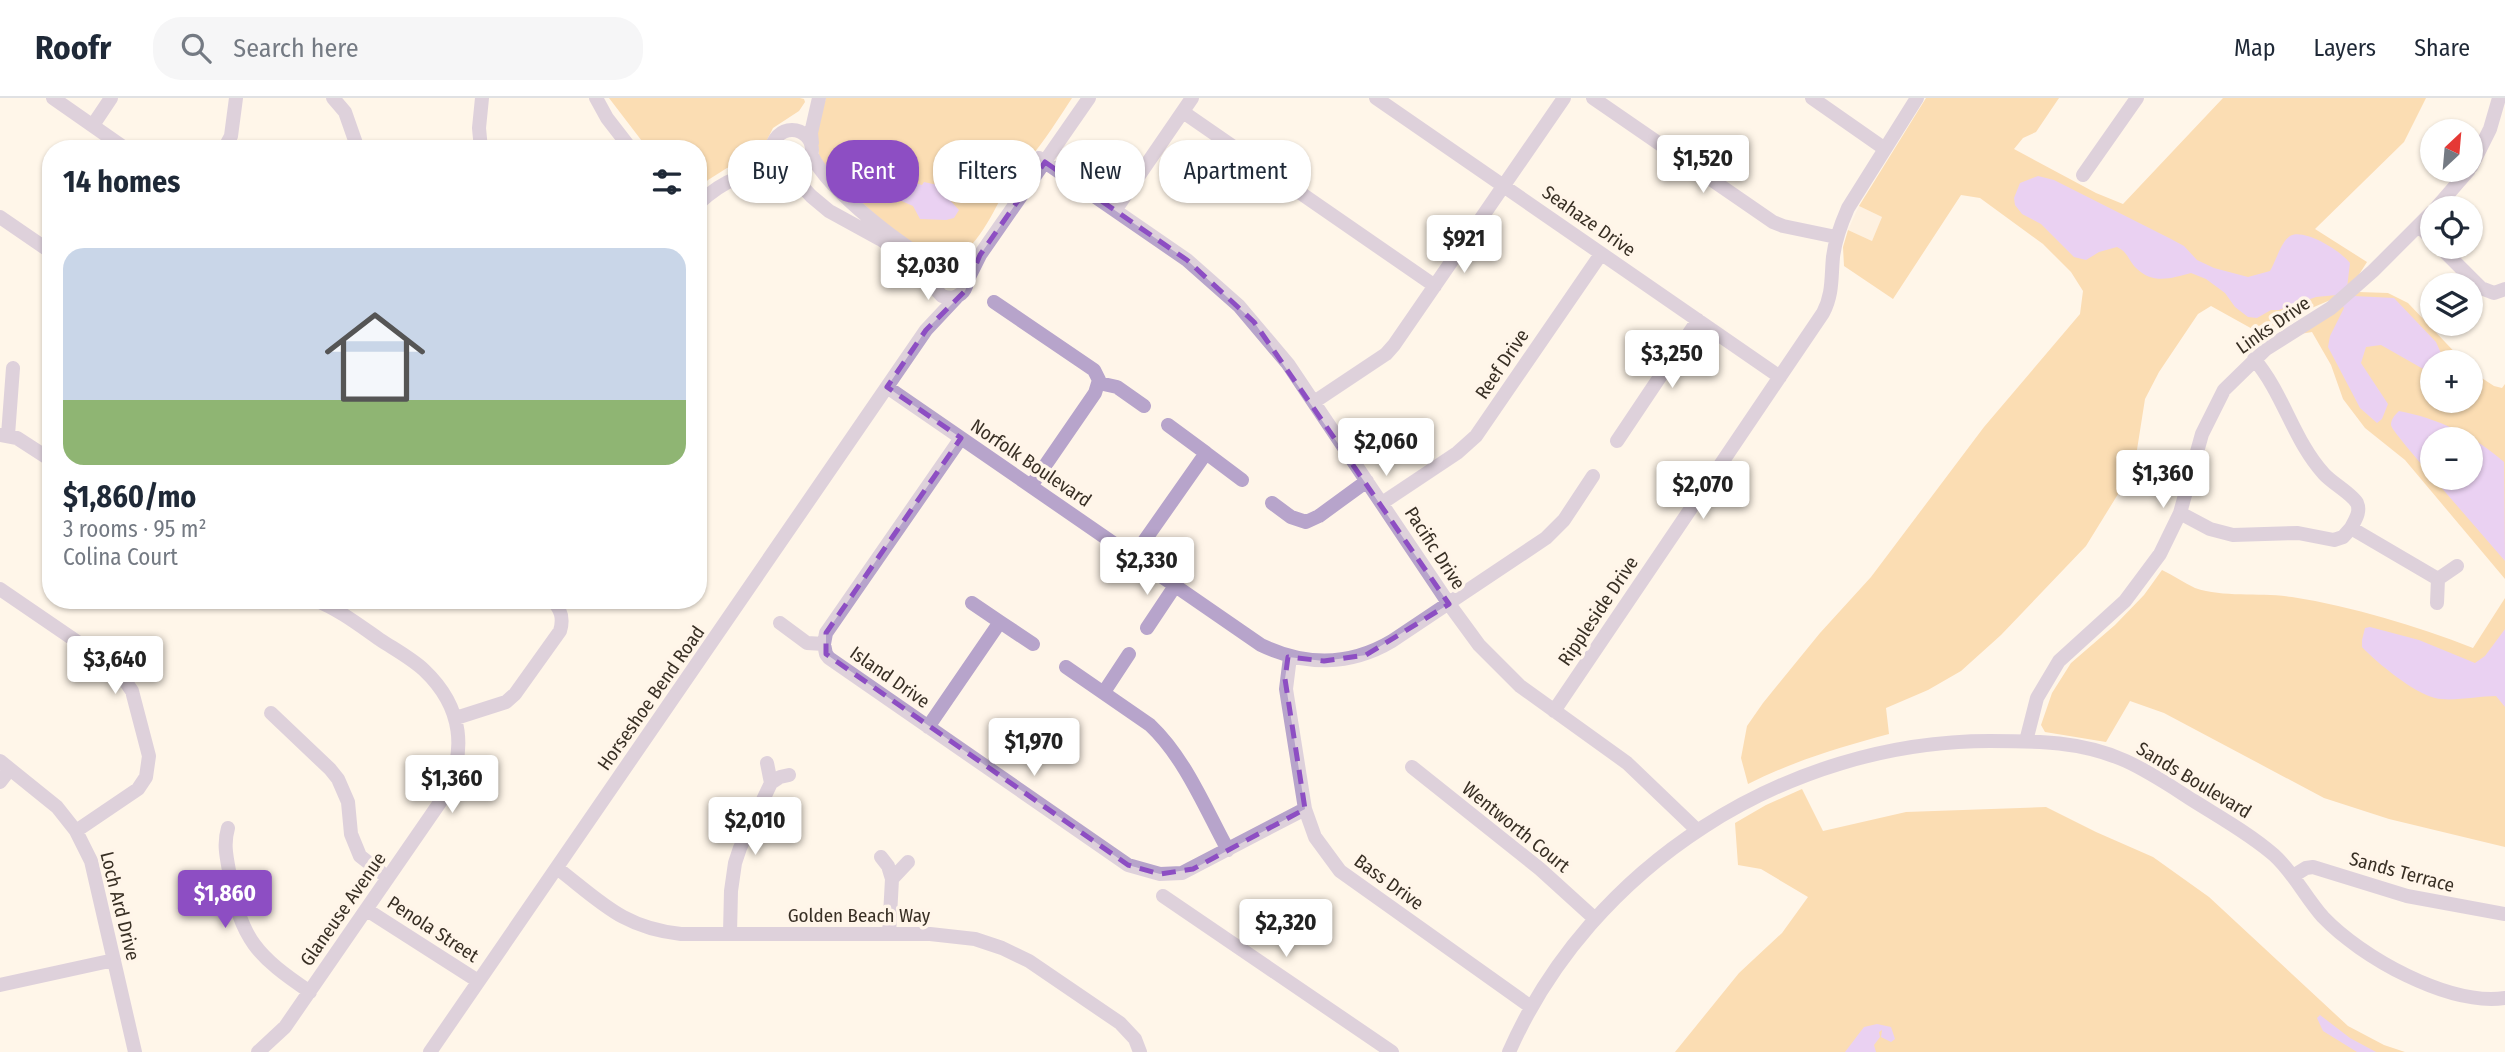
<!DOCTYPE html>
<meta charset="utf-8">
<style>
:root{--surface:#fff;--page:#f6f6f7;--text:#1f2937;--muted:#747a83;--line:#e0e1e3;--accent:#8d4ec3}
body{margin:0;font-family:"Fira Sans Condensed",sans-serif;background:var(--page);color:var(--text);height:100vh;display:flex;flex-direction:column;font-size:26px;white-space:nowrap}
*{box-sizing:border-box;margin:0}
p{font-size:23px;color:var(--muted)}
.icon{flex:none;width:38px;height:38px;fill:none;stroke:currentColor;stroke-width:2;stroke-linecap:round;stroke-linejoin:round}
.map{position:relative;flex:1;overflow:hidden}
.sheet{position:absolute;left:42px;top:42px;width:665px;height:469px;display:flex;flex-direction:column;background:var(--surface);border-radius:28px;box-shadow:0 2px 5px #0004}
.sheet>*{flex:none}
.top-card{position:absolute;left:728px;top:42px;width:665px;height:63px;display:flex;gap:14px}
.needle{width:46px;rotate:26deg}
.buttons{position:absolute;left:2420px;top:21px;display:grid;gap:14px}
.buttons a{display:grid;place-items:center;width:63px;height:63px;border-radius:50%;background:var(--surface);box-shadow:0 2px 5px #0004;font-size:35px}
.price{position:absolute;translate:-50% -60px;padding:0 16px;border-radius:7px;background:#fff;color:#222;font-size:23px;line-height:46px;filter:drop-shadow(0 2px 4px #0008)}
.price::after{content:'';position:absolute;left:50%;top:42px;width:21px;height:16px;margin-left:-10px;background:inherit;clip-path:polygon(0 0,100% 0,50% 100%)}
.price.on{background:var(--accent);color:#fff}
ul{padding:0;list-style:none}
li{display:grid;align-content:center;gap:14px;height:371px;padding:0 21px}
li span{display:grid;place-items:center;height:217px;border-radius:21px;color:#555}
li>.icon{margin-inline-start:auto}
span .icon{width:126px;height:126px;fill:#fffc;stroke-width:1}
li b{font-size:30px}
h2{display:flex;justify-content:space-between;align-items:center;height:84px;padding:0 21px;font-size:30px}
.chip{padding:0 24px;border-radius:28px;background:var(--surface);box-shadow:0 2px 5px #0004;font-size:24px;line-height:63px}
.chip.on{background:var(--accent);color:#fff}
header{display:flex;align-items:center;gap:42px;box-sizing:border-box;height:98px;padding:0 35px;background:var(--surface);border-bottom:2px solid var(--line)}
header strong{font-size:33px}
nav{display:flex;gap:38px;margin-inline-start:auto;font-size:24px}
.search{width:490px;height:63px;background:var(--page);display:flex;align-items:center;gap:18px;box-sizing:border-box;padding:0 24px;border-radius:28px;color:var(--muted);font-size:26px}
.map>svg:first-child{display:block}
</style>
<header>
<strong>Roofr</strong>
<div class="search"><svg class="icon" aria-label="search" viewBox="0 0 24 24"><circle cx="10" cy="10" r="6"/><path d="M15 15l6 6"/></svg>Search here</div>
<nav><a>Map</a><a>Layers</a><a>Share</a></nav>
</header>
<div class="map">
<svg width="2505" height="954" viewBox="0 0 2505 954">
<rect width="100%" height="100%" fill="#fff5e9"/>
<path fill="#fcebd5" d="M1859,108L1882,119L1872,143L1848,132Z"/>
<path fill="#f7be72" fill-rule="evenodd" d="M609,0H800L804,1L805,4L799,13L773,30L760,56L752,64L727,70L708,82L698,92V51H648Z
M826,0H1072C1058,21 1045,43 1028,62C1024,68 1018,72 1013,78C997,102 975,169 937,161L888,128L830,76L819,57L817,38L819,23Z
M1926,0H2059L2036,34L2023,40L2014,51L2096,95L2123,106L2223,0H2426L2404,44L2315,131L2367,164L2353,186L2359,194L2388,195L2408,205L2464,264H2432V303H2471V273L2494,288L2502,290L2505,286V481L2405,362L2365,330L2343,301L2331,267L2312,234L2300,236L2335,200L2307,212L2265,238L2211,208L2198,216L2159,274L2145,301L2136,358L2123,388L2086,448L2001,537L1961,573L1928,592L1886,610L1889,636C1840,649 1794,663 1748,686L1741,660L1747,628L1763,605L1820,535L1871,479L1984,329L2080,216L2083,193L2071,174L2043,146L1980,100L1961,97L1893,201L1844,168L1843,149L1848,132L1872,143L1882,119L1859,108ZM2432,341H2471V380H2432Z
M2162,472C2173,477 2184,485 2195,490C2225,500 2260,494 2292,499C2354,509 2414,527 2473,550L2505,500V749L2389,721L2324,700L2164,615L2130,603L2106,644L2045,634L2041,627L2052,595L2071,565L2115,527L2144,497Z
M1802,691L1823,733L1906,714L2046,709L2096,734L2153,759L2209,799L2348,928L2384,947L2405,954H1675L1739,875L1782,835L1808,799L1761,771L1738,767L1735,725L1766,707Z"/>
<path fill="#d1a5fd" d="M2038,78L2054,82L2171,141L2184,148L2197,162L2214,170L2248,179L2270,173C2276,163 2281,144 2290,138C2304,130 2341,153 2350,165L2347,190L2354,198L2394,200L2436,244L2445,264H2432V276L2381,247L2366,249L2361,265L2388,306L2382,321L2377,325L2360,310L2328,249L2330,238L2344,210L2337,197L2316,199L2279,212H2271L2257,220L2248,219L2235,209L2225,195L2206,181L2191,175C2172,180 2153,187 2136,170C2128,162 2128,154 2117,149L2099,154L2086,162L2074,159L2041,126L2022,116L2015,107L2014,100L2020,85Z
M911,84L922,87L924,84L942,88L946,98L959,112L954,120L946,122L920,121L913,108L897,101L901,90Z
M2399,313C2437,320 2475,338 2504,364L2505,463L2433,380H2471V341H2432V379C2427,372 2391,332 2391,327C2391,321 2395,317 2399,313Z
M2370,529L2419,542L2475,565L2485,558L2505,531V609L2496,598C2479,598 2451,604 2435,600C2414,595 2377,565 2362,549V542L2365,530Z
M2320,917L2350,940L2376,954H2357L2323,933L2317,920Z
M1877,926L1891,929L1895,941L1891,944L1881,939L1882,932L1879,934L1880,939L1874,947L1876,954H1845L1864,929Z"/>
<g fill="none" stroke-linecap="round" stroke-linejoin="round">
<path stroke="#b7a4cb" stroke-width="14" d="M53,0L126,51
M333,0L345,14L358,51
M596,0L607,20L631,51
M1376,0L1780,279
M1593,0L1773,124L1783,128L1836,139
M1812,0L1885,51
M1183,14L1435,188
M93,27L111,0
M772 52a20 20 0 1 1 40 0a20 20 0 1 1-40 0Z
M812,45L811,35L819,0
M224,51L231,38L236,0
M481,51L479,30L482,0
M812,58C829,92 907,155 943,169
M1039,60L1187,162L1239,208L1288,266L1449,506L1479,547L1520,588L1627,665L1697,732
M2471,69L2490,31L2499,0
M788,73L811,98L829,113L880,141L900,154L942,198C963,206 976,182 958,169C943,165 933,173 935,188
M2083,77L2137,0
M698,106C726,79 747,75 784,71
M2436,110L2469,72
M1116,111L1192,0
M0,119L51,154
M2419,128L2432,141
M2440,149L2481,190L2494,195L2505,191
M967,183L980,157L1089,0
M994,204L1094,272L1099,282L1095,295L1031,388
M2254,261C2284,296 2293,342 2324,376C2332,385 2352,396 2357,405C2361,414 2355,422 2351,430L2438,481
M1099,285L1117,289L1144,308
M887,289L1261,547C1305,568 1350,568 1392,543L1546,440L1564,422L1593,378
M1314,304L1386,256L1394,247L1564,0
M0,337L17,340L51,362
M8,337L13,270
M1617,343L1698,222
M1206,355L1242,382
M1272,405L1291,419L1306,424L1319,418L1367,383
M1382,405L1457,355L1476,338L1601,156
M2180,415L2210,431L2233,437L2298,435L2334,442L2343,439L2351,430
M1133,459L1206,355L1168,327
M0,491L117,571L132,593L149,658L146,679L138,691L76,733
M2437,505L2438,481L2457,468
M1000,524L1033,546
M780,525L807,545L824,546L826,556L829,560L1128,767L1160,776L1182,775L1305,711
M1147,530L1175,488
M824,546L826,535L961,340
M1290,559L1286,591L1305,711L1315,739L1340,773L1531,909
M1066,569L1150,627C1185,660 1205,710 1228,752
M1104,594L1129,556
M1554,613L1823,215C1833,196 1831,180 1833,159C1835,142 1841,126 1848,110L1917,0
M271,615L330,671L338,681L348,704L351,736L360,758L388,780
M456,620L506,604L515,596L560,533C564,520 561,511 552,502
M928,629L1000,524L972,505
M2026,643L2037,600L2059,563L2125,503L2160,456L2180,415L2202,336L2224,292L2266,251L2331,210L2373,173L2432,114
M0,663L57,709L76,733L91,763L135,954
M767,665L771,685
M1412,669L1540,771L1594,820
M0,684L10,671
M228,730C223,747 227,761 230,778C240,841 258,859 310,894
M881,759L888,768L892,781
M557,770C601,804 623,830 681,836H930L975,841L1002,850L1029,863L1120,925L1135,941L1140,954
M2293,778L2306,770L2313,769L2407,798L2505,816
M1163,798L1392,954
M367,812L478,883
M730,835L731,793L735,765L740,750L771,685L780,679L789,677
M889,836L892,781L908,764
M0,887L114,862
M258,954L285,929L443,700C468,654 463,609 424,572C411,560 394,551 379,541C359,527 338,511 315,502
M430,954L926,232L956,200
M1509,954C1591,768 1786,643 1990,643C2037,643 2082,643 2126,663C2150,674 2172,689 2194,703C2221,720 2250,736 2274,757C2294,775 2305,799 2323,819C2361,859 2448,908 2505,900"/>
</g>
<path d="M0 0H2505V954H0ZM1045,64L1187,162L1254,224L1449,506L1366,557L1324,563L1288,559L1285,581L1305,711L1193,771L1160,776L1128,767L826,556V535L961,340L887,289L926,232L965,193L980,157Z" fill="#fff5e9" fill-opacity=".55" fill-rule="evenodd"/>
<path fill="none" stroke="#8d4ec3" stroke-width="5" stroke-dasharray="14 9" stroke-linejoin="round" d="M1045,64L1187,162L1254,224L1449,506L1366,557L1324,563L1288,559L1285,581L1305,711L1193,771L1160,776L1128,767L826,556V535L961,340L887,289L926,232L965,193L980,157Z"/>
<g text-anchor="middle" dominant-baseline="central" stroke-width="7" stroke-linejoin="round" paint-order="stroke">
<g font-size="19" fill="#382f24" stroke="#fff5e9">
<text transform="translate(1589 123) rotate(35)">Seahaze Drive</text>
<text transform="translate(2273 227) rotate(-35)">Links Drive</text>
<text transform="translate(1502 266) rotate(-56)">Reef Drive</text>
<text transform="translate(1031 365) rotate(34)">Norfolk Boulevard</text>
<text transform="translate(1435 450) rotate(57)">Pacific Drive</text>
<text transform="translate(1598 513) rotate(-56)">Rippleside Drive</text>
<text transform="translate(890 579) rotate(35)">Island Drive</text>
<text transform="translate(651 600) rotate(-55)">Horseshoe Bend Road</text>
<text transform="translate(2194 682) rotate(31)">Sands Boulevard</text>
<text transform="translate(1516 729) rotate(39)">Wentworth Court</text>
<text transform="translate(2402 774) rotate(15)">Sands Terrace</text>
<text transform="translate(1389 784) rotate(36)">Bass Drive</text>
<text transform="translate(120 808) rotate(76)">Loch Ard Drive</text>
<text transform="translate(343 811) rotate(-55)">Glaneuse Avenue</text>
<text x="859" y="817">Golden Beach Way</text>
<text transform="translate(433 831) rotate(33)">Penola Street</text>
</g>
</g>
</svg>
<div class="buttons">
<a><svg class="needle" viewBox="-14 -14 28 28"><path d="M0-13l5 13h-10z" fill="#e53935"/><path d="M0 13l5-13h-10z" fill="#747a83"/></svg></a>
<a><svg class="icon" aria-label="locate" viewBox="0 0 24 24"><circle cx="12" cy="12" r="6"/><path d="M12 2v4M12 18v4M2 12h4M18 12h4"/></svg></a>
<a><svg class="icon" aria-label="layers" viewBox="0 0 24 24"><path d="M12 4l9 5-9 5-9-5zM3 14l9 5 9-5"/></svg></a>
<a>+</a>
<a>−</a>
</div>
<b class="price" style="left:1703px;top:97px">$1,520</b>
<b class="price" style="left:1464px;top:177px">$921</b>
<b class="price" style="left:928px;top:204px">$2,030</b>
<b class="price" style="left:1672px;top:292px">$3,250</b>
<b class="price" style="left:1386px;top:380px">$2,060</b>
<b class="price" style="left:2163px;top:412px">$1,360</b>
<b class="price" style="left:1703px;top:423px">$2,070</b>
<b class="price" style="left:1147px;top:499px">$2,330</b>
<b class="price" style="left:115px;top:598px">$3,640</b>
<b class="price" style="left:1034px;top:680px">$1,970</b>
<b class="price" style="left:452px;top:717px">$1,360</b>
<b class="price" style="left:755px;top:759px">$2,010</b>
<b class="price on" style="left:225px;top:832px">$1,860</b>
<b class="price" style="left:1286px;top:861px">$2,320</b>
<div class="top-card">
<a class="chip">Buy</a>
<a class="chip on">Rent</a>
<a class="chip">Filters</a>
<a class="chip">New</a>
<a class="chip">Apartment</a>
</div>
<section class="sheet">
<h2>14 homes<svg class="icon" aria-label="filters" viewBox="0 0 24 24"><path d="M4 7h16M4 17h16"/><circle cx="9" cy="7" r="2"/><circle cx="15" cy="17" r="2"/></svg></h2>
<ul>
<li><span style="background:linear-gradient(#c9d6e8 70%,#8fb573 0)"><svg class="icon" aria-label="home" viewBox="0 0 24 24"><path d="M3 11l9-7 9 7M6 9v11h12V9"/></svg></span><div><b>$1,860/mo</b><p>3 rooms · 95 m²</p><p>Colina Court</p></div></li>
</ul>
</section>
</div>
